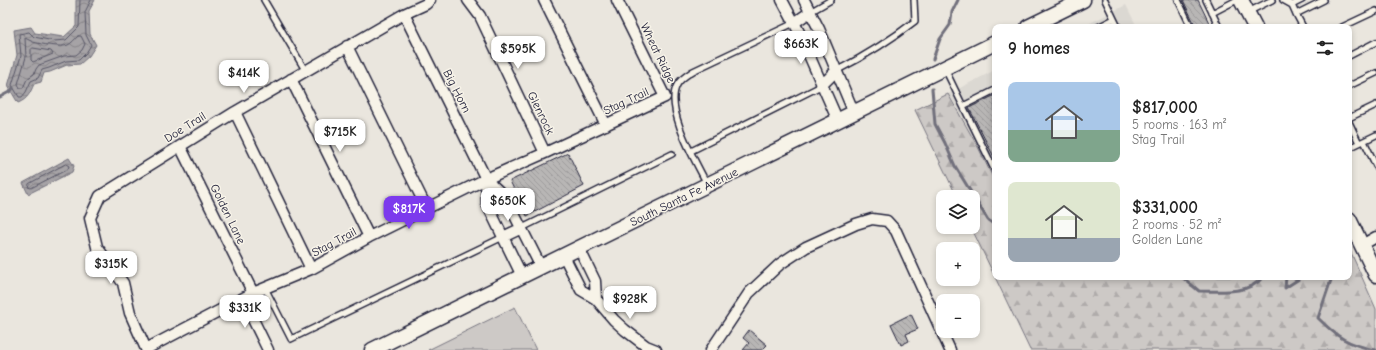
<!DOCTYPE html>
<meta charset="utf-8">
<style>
:root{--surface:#fff;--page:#f2f2f2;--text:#222;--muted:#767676;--accent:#7c3aed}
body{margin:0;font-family:"Comic Neue",sans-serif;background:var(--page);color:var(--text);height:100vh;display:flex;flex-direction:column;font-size:15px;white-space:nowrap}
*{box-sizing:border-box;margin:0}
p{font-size:13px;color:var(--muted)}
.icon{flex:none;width:22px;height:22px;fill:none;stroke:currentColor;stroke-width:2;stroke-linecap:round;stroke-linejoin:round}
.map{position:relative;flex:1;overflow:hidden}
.side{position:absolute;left:992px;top:24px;width:360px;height:256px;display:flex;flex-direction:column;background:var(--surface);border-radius:8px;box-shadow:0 2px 6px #0003}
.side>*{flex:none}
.tools{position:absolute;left:936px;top:190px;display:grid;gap:8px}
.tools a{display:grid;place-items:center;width:44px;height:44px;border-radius:8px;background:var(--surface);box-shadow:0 2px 6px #0003;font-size:20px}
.price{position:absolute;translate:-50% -34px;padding:0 9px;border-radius:8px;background:#fff;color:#222;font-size:13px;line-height:26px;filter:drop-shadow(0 1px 2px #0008)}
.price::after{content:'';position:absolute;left:50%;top:24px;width:12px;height:9px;margin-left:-6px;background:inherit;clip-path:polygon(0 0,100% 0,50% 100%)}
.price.on{background:var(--accent);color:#fff}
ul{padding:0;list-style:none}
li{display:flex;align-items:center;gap:12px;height:100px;padding:0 16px}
li span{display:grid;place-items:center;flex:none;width:112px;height:80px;border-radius:8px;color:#555}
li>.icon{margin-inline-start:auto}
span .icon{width:48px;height:48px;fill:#fffc;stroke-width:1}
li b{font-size:17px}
h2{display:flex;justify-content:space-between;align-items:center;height:48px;padding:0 16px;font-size:17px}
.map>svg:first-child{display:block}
</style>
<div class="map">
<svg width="1376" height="350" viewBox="0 0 1376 350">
<defs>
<pattern id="forest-firs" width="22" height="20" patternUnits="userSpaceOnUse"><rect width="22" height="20" fill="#cdc9c6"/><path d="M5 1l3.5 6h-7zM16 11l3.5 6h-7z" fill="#b0acab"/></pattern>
<pattern id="water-waves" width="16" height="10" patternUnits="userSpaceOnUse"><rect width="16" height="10" fill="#a6a3a6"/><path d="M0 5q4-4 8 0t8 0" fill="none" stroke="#878488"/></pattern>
<pattern id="building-back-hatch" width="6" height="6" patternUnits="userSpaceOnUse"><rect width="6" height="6" fill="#b8b6b5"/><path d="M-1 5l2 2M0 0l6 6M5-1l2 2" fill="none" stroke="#9e9c9d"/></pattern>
</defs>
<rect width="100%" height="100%" fill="#eae6de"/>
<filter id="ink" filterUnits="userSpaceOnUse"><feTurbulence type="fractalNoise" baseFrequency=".025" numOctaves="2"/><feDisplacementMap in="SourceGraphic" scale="8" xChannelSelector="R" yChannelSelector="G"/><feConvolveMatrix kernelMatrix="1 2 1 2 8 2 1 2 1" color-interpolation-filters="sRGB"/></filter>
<g filter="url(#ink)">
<path fill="#dbd8d2" d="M1126,5L1137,27H1082Z
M995,70V182L979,149L948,94Z"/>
<path fill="#cdc9c6" stroke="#787680" d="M515,307L536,350H428Z"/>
<path fill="url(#forest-firs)" stroke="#787680" d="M948,94L979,149L995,182V277H1349V248L1376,309V350H1030L971,227H973V197H957L915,110Z"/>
<path fill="url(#water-waves)" stroke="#716f7b" d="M76,0H95L89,11L90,34L96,45L89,56L80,64L67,65L50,72L44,73L41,82L34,84C30,93 28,99 18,103L8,86L17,55L14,30L31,27L35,33L64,37L76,26Z
M69,158L74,166L72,172L28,194L23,183Z"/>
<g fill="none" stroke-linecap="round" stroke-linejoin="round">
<path stroke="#575666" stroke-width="1" d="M80,0L79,27L66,40L54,41L34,37L29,32L19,34L21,56L12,85L19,97H22L26,92L31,81L38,78L42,70L49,68L66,61L79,60L86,53L91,45L86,35L85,12L91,0
M78,36H81L85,44L82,50L76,55L64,56L39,65L36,69L34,74L27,79L23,88H20L18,84L26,57L25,38C28,39 30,41 33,42C41,44 61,48 68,45C72,43 75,39 78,36Z
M33,48L51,51L53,54L33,62L31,60V50Z
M66,164L69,166L68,169L31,188L28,187L29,184Z"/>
<path stroke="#716f7b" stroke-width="3" d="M933,59L940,39L950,25L952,12L958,0
M932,89L935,124L945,143L955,166L988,220L995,225
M0,97L11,91L13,88
M1182,277L1199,291C1220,291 1248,295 1263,277
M1286,277L1285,288L1302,277
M1332,277L1318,318C1337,337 1348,345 1376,350"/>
</g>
<path fill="url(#building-back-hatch)" stroke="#22223b" d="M1183,0H1198L1211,27H1196Z
M995,95V159L969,108Z
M568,153L584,186L527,216L510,181Z
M911,314L918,329L906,334L909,341L901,345L891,324Z
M749,330L767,345L762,350H743L749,343L743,338Z"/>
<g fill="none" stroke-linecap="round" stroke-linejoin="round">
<defs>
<path id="service" d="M264,0L305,70
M1105,0L1118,27
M1178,0L1191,27
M1206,0L1219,27
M1283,0L1292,5L1296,14
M1292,5L1302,0
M810,12L831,0
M1248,12L1272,0
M1212,13L1237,0
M1098,27L1114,19
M1303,27L1296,14L1324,0
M1342,27L1376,11
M1349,56L1376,42
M945,69L963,106L995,90
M836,71C863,57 891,40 915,21L914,0
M1349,86L1376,73
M963,106L995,171
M1349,118L1376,105
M1349,122L1359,143
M1364,141L1376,166
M1349,148L1376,135
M691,151L821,86
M707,184C696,162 664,109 677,85C680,79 687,75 693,71L794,23
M522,228L672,154
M265,288L291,339L503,237"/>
<path id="minor" d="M430,0L426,4L404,14L235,112L100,196L90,218L97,247L123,283L130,313L146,349L253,293L311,269L369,237L486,179L545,153L665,97L617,0
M468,0L480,16L545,153
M544,0L606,125
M782,0L798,30L838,121
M804,0L819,29L854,113
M404,14L486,179L506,198L541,267
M794,23L810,12
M347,46L427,209
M291,79L369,237
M821,86L836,71
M235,112L311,269
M180,146L253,293
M486,179L487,204L522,276
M503,237L522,228
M1362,245L1376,237
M579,248L595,281L596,299
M564,256L581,290L596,299L614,320L625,330L646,346L656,350
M243,299L268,350
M711,350L749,293L780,264L806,247L856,224L872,219L887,221L896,231L950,350"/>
<path id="secondary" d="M1241,0L1255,27
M1028,27L1083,0
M1349,219L1376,275
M372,350L995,43"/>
</defs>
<use href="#service" stroke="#22223b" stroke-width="8"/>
<use href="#minor" stroke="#22223b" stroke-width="13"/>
<use href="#secondary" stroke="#22223b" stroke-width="17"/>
<use href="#service" stroke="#f7f3e8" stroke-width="5"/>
<use href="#minor" stroke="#f7f3e8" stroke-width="10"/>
<use href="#secondary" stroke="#f7f3e8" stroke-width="14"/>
</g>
</g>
<g text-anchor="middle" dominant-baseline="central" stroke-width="3" stroke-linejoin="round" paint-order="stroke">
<g font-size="12" fill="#22223b" stroke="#f7f3e8">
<text transform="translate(658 53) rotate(64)">Wheat Ridge</text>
<text transform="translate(457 91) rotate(63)">Big Horn</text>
<text transform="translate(626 101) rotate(-25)">Stag Trail</text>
<text transform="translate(541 113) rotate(64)">Glenrock</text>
<text transform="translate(185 127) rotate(-32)">Doe Trail</text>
<text transform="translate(684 197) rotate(-26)">South Santa Fe Avenue</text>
<text transform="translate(228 214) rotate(64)">Golden Lane</text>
<text transform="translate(334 242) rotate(-28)">Stag Trail</text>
</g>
</g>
</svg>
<div class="tools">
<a><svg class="icon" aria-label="layers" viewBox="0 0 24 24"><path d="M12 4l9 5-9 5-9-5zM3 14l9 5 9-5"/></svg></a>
<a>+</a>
<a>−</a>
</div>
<b class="price" style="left:801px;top:65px">$663K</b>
<b class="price" style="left:518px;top:70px">$595K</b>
<b class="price" style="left:244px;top:94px">$414K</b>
<b class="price" style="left:340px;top:153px">$715K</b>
<b class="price" style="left:508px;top:222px">$650K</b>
<b class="price on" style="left:409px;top:230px">$817K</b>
<b class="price" style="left:111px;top:285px">$315K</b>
<b class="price" style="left:630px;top:320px">$928K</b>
<b class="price" style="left:245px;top:329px">$331K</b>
<section class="side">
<h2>9 homes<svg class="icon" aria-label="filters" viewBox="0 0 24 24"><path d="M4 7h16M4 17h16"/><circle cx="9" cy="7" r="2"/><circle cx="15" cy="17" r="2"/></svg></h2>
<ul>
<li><span style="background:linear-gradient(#a9c7e8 60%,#7fa58c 0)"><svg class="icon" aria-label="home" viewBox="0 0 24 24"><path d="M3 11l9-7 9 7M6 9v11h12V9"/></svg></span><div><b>$817,000</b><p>5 rooms · 163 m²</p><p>Stag Trail</p></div></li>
<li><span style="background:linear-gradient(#dfe7d0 70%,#9aa5b1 0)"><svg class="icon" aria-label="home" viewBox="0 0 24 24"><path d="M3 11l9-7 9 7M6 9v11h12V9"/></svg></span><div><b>$331,000</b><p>2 rooms · 52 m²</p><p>Golden Lane</p></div></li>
</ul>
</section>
</div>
